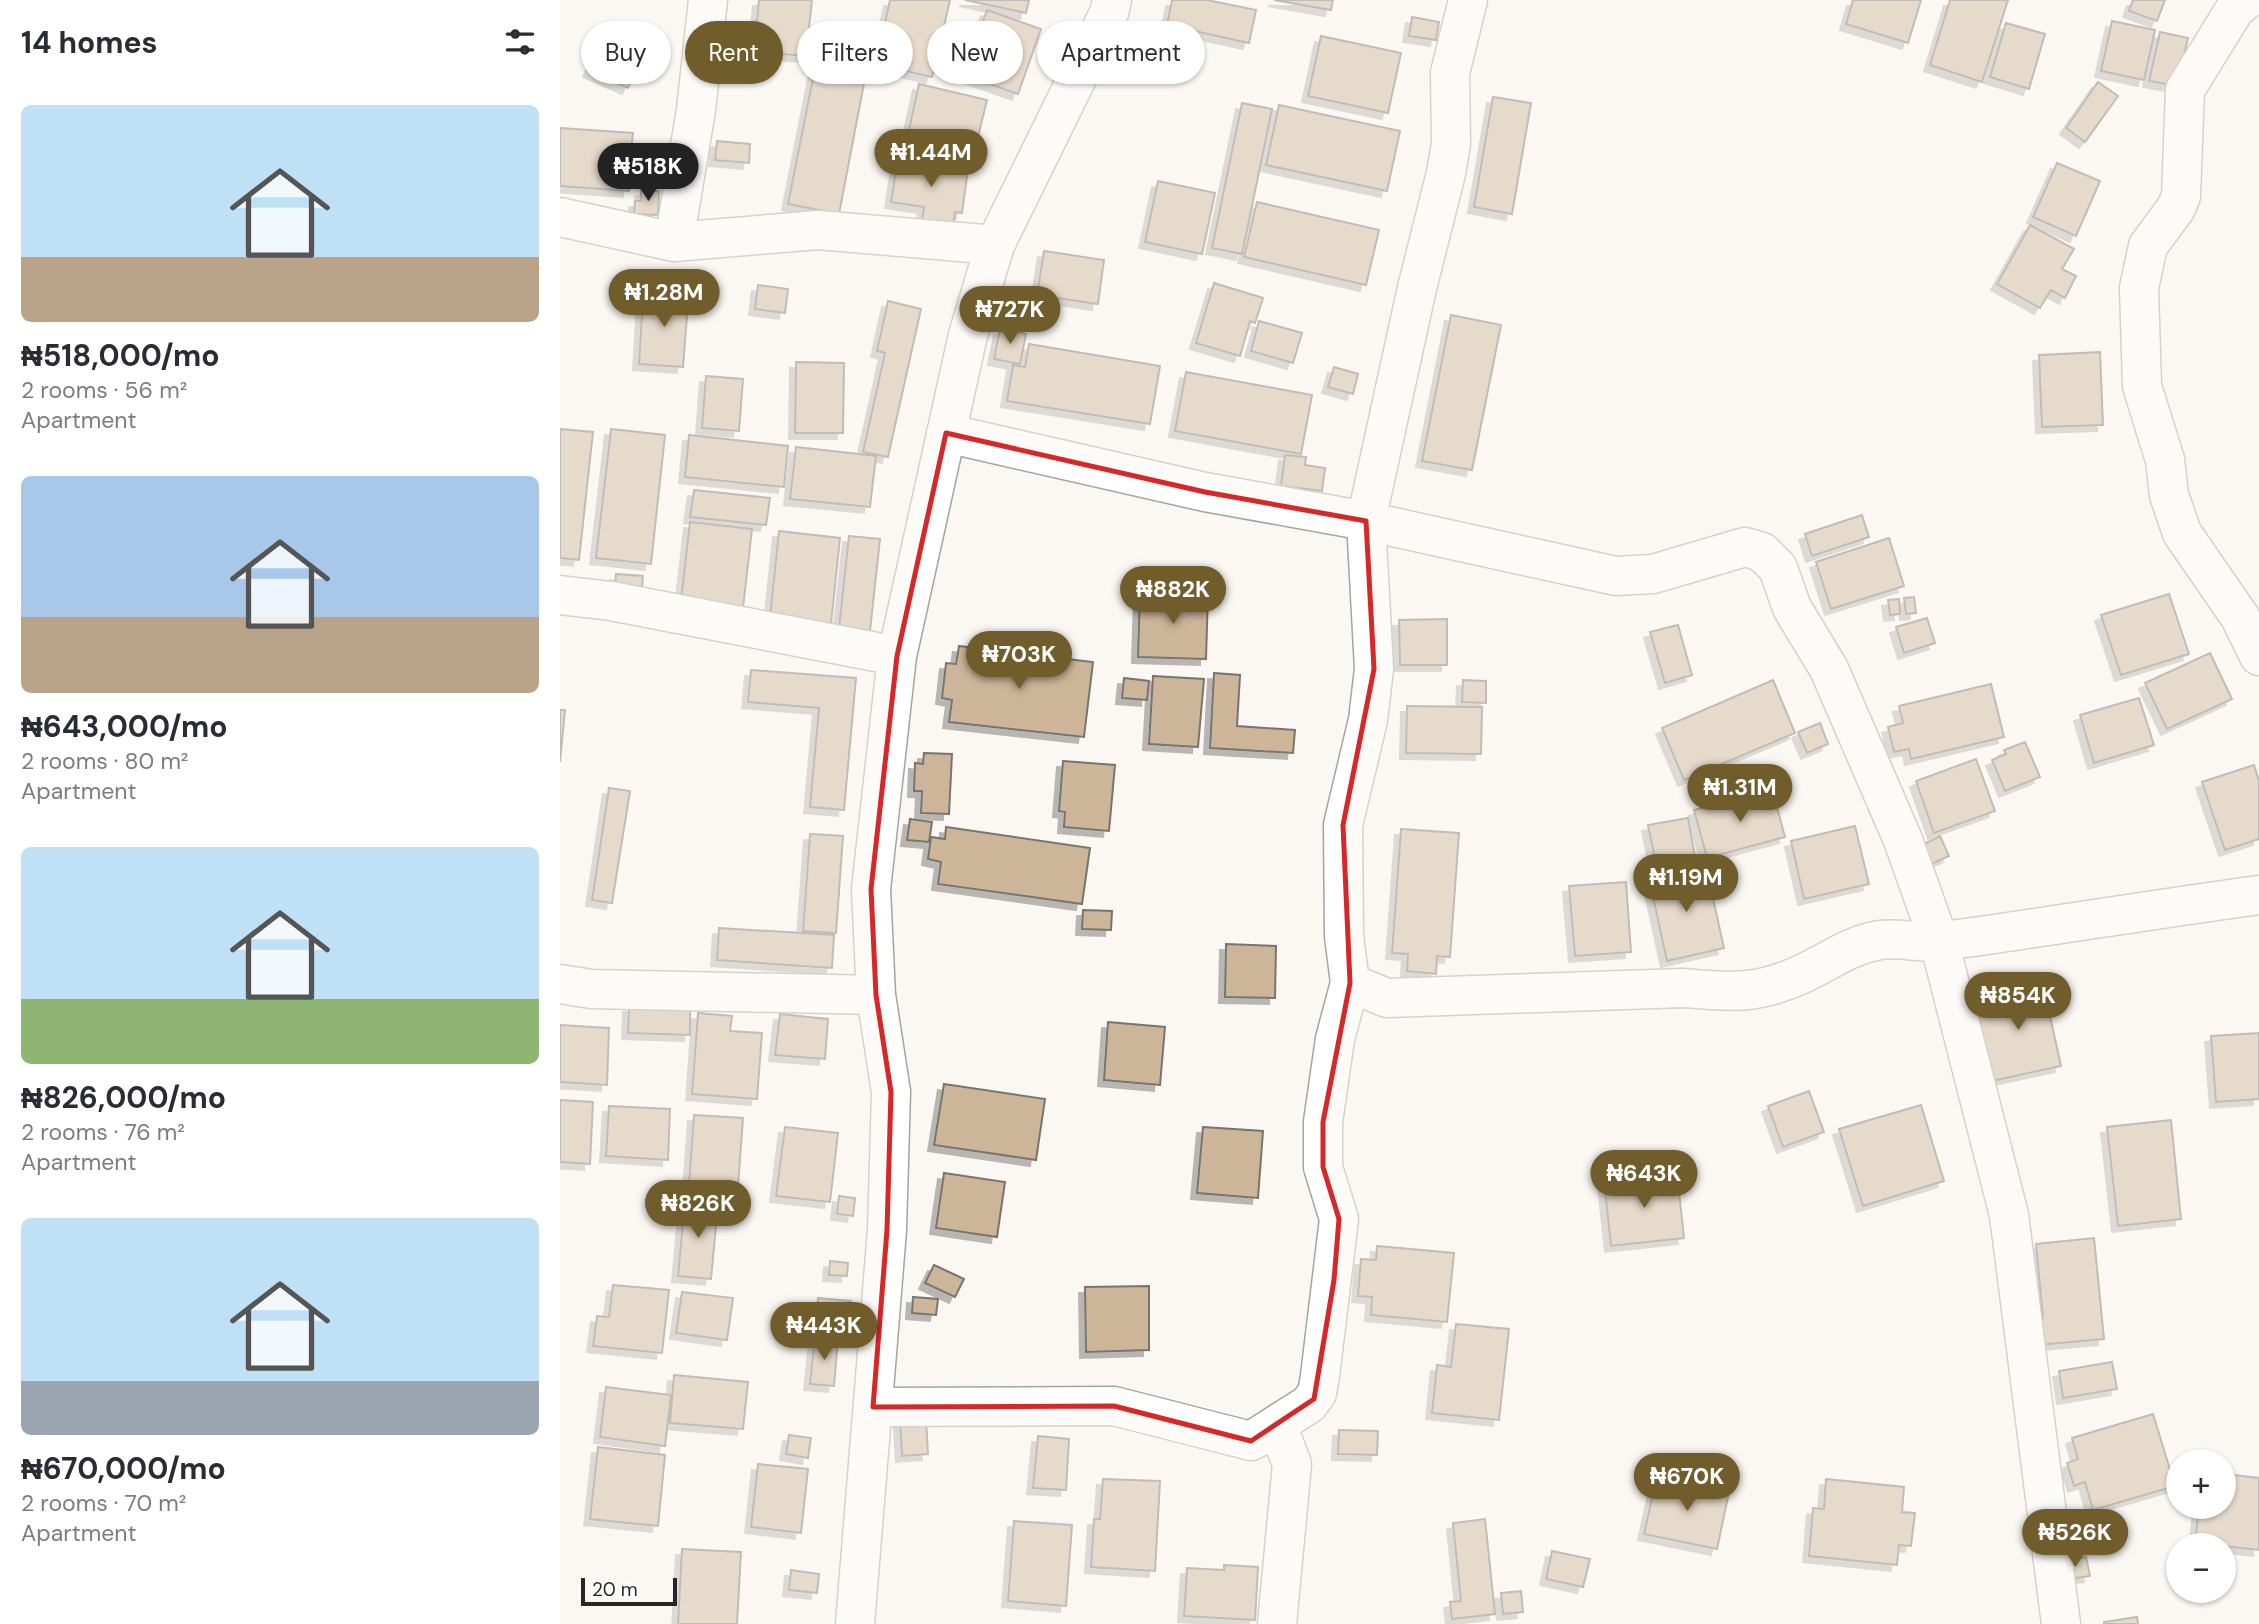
<!DOCTYPE html>
<meta charset="utf-8">
<style>
:root{--surface:#fff;--page:#f7f7f7;--text:#2b2b33;--muted:#7c7c81;--accent:#705d2b}
body{margin:0;font-family:"DM Sans",sans-serif;background:var(--page);color:var(--text);height:100vh;display:flex;flex-direction:column;font-size:26px;white-space:nowrap}
*{box-sizing:border-box;margin:0}
p{font-size:23px;color:var(--muted)}
.icon{flex:none;width:38px;height:38px;fill:none;stroke:currentColor;stroke-width:2;stroke-linecap:round;stroke-linejoin:round}
.map{position:relative;flex:1;overflow:hidden}
.panel{display:flex;flex-direction:column;background:var(--surface);width:560px}
.panel>*{flex:none}
.hud{position:absolute;left:21px;top:21px;width:665px;height:63px;display:flex;gap:14px}
.controls{position:absolute;left:1606px;top:1449px;display:grid;gap:14px}
.controls a{display:grid;place-items:center;width:70px;height:70px;border-radius:50%;background:var(--surface);box-shadow:0 2px 5px #0004;font-size:35px}
.scale{position:absolute;left:21px;bottom:18px;width:96px;box-sizing:border-box;padding-left:7px;border:4px solid #282625;border-top:0;font-size:19px;line-height:24px;white-space:nowrap;color:#282625;-webkit-text-stroke:5px #fff;paint-order:stroke}
.price{position:absolute;translate:-50% -60px;padding:0 16px;border-radius:24px;background:var(--accent);color:#fff;font-size:23px;line-height:46px;filter:drop-shadow(0 2px 4px #0008)}
.price::after{content:'';position:absolute;left:50%;top:42px;width:21px;height:16px;margin-left:-10px;background:inherit;clip-path:polygon(0 0,100% 0,50% 100%)}
.price.current{background:#222;color:#fff}
ul{padding:0;list-style:none}
li{display:grid;align-content:center;gap:14px;height:371px;padding:0 21px}
li span{display:grid;place-items:center;height:217px;border-radius:10px;color:#555}
li>.icon{margin-inline-start:auto}
span .icon{width:126px;height:126px;fill:#fffc;stroke-width:1}
li b{font-size:30px}
h2{display:flex;justify-content:space-between;align-items:center;height:84px;padding:0 21px;font-size:30px}
.tag{padding:0 24px;border-radius:32px;background:var(--surface);box-shadow:0 2px 5px #0004;font-size:24px;line-height:63px}
.tag.current{background:var(--accent);color:#fff}
main{display:flex;flex:1;min-height:0}
.map>svg:first-child{display:block}
</style>
<main>
<section class="panel">
<h2>14 homes<svg class="icon" aria-label="filters" viewBox="0 0 24 24"><path d="M4 7h16M4 17h16"/><circle cx="9" cy="7" r="2"/><circle cx="15" cy="17" r="2"/></svg></h2>
<ul>
<li><span style="background:linear-gradient(#bfe0f5 70%,#b9a48a 0)"><svg class="icon" aria-label="home" viewBox="0 0 24 24"><path d="M3 11l9-7 9 7M6 9v11h12V9"/></svg></span><div><b>₦518,000/mo</b><p>2 rooms · 56 m²</p><p>Apartment</p></div></li>
<li><span style="background:linear-gradient(#a9c7e8 65%,#b9a48a 0)"><svg class="icon" aria-label="home" viewBox="0 0 24 24"><path d="M3 11l9-7 9 7M6 9v11h12V9"/></svg></span><div><b>₦643,000/mo</b><p>2 rooms · 80 m²</p><p>Apartment</p></div></li>
<li><span style="background:linear-gradient(#bfe0f5 70%,#8fb573 0)"><svg class="icon" aria-label="home" viewBox="0 0 24 24"><path d="M3 11l9-7 9 7M6 9v11h12V9"/></svg></span><div><b>₦826,000/mo</b><p>2 rooms · 76 m²</p><p>Apartment</p></div></li>
<li><span style="background:linear-gradient(#bfe0f5 75%,#9aa5b1 0)"><svg class="icon" aria-label="home" viewBox="0 0 24 24"><path d="M3 11l9-7 9 7M6 9v11h12V9"/></svg></span><div><b>₦670,000/mo</b><p>2 rooms · 70 m²</p><p>Apartment</p></div></li>
</ul>
</section>
<div class="map">
<svg width="1699" height="1624" viewBox="0 0 1699 1624">
<defs>
<filter id="shadow"><feDropShadow dx="-6" dy="6" stdDeviation="0" flood-color="#0004"/></filter>
</defs>
<rect width="100%" height="100%" fill="#fbf7f3"/>
<path fill="#cdb599" stroke="#787571" stroke-width="2" filter="url(#shadow)" d="M199,0H252L246,56L194,52Z
M330,0H390L372,77L316,64Z
M405,0H469L466,13Z
M612,0H647L696,10L689,43L607,25Z
M714,0H773L771,10Z
M1293,0H1361L1348,43L1286,24Z
M1390,0H1448L1422,82L1370,65Z
M1573,0H1605L1597,21L1569,11Z
M427,10L481,29L458,94L404,75Z
M852,17L879,22L876,40L849,36Z
M1552,21L1595,30L1584,80L1541,71Z
M50,23L89,40L68,88L29,71Z
M1446,23L1485,34L1469,89L1430,77Z
M1600,32L1628,38L1617,86L1589,81Z
M761,36L841,53L828,113L748,96Z
M256,63L306,73L279,214L228,204Z
M1538,82L1558,96L1525,142L1506,128Z
M359,84L427,100L415,149L348,134Z
M933,97L971,103L952,214L914,207Z
M682,103L712,109L682,254L652,248Z
M719,105L840,131L827,191L706,165Z
M0,128L73,133L71,151L90,153L89,175L70,174L69,191L0,186Z
M157,141L190,144L189,163L155,160Z
M338,158L408,169L402,213L395,212L393,225L362,220L364,207L331,202Z
M1497,163L1540,181L1516,236L1473,217Z
M598,181L655,193L642,254L585,242Z
M81,190L99,191L98,215L74,214L75,201H81Z
M697,202L819,230L806,285L684,257Z
M1470,225L1514,249L1502,269L1516,276L1505,298L1491,290L1480,308L1437,284Z
M484,251L544,260L538,304L498,298L496,305L476,302Z
M654,283L703,298L695,323L690,321L680,356L636,343Z
M198,285L228,289L225,313L195,309Z
M100,288L129,290L123,367L79,364L83,298L100,299Z
M328,301L361,309L328,457L303,452L325,353L317,351Z
M891,315L941,325L912,470L862,461Z
M699,321L742,333L733,363L691,351Z
M440,329L466,334L460,364L434,359Z
M469,344L600,366L590,424L447,401L453,365L465,367Z
M1540,352L1543,425L1482,427L1479,355Z
M236,362L284,363L283,433H235Z
M774,367L798,374L793,394L768,387Z
M626,372L752,395L741,454L615,431Z
M146,376L183,379L179,431L142,428Z
M0,429L33,432L19,560L0,558Z
M51,429L105,435L91,564L36,558Z
M129,435L228,446L224,487L125,477Z
M236,447L316,456L310,507L230,499Z
M725,455L746,457L745,465L765,468L762,491L721,486Z
M134,490L210,498L206,525L130,517Z
M1302,515L1309,537L1252,556L1245,534Z
M130,522L192,529L183,608L121,601Z
M219,531L280,538L271,624L210,617Z
M289,536L320,539L310,631L279,628Z
M1329,538L1344,586L1271,609L1256,562Z
M56,574L83,576L81,601L54,597Z
M580,592L648,594L646,659L578,657Z
M1609,594L1629,654L1561,675L1541,615Z
M1354,597L1356,613L1346,614L1344,598Z
M1339,599L1340,614L1330,615L1328,600Z
M1367,618L1375,643L1344,653L1336,627Z
M887,619V665H840L839,620Z
M1118,625L1132,675L1105,683L1090,632Z
M399,646L533,662L524,737L389,722L392,700L382,698L386,663L396,664Z
M1650,653L1672,699L1607,729L1585,683Z
M191,670L296,678L284,810L250,807L259,708L188,702Z
M654,673L680,675L677,726L735,730L733,753L650,748Z
M593,676L644,679L638,747L589,744Z
M564,678L589,681L587,700L562,698Z
M903,680L926,681V703L902,702Z
M1213,680L1235,733L1124,780L1102,728Z
M1431,684L1444,737L1351,759L1349,749L1334,752L1328,727L1343,723L1339,706Z
M1579,698L1594,745L1534,763L1520,715Z
M847,706L922,707L921,754L846,753Z
M0,710H5L0,762Z
M1260,723L1268,744L1247,753L1238,732Z
M1465,742L1480,777L1445,791L1432,760L1446,754L1444,750Z
M364,753L392,754L389,814L361,813L362,791H354L355,763L363,764Z
M1416,759L1435,811L1374,833L1356,781Z
M503,761L555,765L549,831L504,827L505,812L499,811Z
M1694,765L1699,781V839L1665,850L1642,782Z
M49,788L70,791L52,903L32,900Z
M1212,789L1225,837L1147,858L1134,810Z
M1128,818L1136,862L1097,869L1088,825Z
M350,819L372,822L369,842L347,840Z
M1295,826L1309,884L1244,899L1231,841Z
M386,827L530,848L522,904L378,884L381,862L368,859L371,837L385,839Z
M841,829L899,833L890,957L877,956L876,974L847,971L848,954L832,953Z
M250,834L283,836L276,933L243,931Z
M1380,836L1389,856L1365,867L1356,848Z
M1146,867L1164,948L1107,961L1089,879Z
M1066,882L1071,952L1015,956L1009,886Z
M523,910L552,911L551,930L522,929Z
M159,928L274,935L272,968L157,960Z
M666,944L716,946L715,998L665,997Z
M1483,984L1501,1066L1432,1081L1414,999Z
M69,1006L130,1008V1035L68,1033Z
M138,1013L172,1016L170,1031L202,1033L197,1099L132,1094Z
M220,1014L268,1019L265,1059L215,1055Z
M548,1022L605,1027L600,1085L544,1080Z
M0,1025L49,1028L47,1085L0,1082Z
M1699,1033V1099L1656,1102L1651,1036Z
M384,1084L485,1099L476,1160L374,1145Z
M1249,1091L1264,1132L1223,1147L1208,1106Z
M0,1100L33,1102L30,1164L0,1162Z
M1361,1105L1384,1181L1303,1206L1279,1129Z
M49,1106L110,1109L108,1160L46,1156Z
M134,1115L183,1118L177,1200L128,1197Z
M1611,1120L1621,1219L1558,1226L1547,1127Z
M225,1127L278,1133L270,1202L216,1196Z
M643,1127L703,1131L698,1198L637,1193Z
M384,1173L445,1182L437,1237L376,1228Z
M1117,1173L1124,1238L1051,1246L1044,1181Z
M279,1196L295,1198L293,1216L277,1214Z
M125,1200L158,1204L151,1279L118,1276Z
M1534,1238L1544,1339L1466,1346L1483,1318L1476,1244Z
M817,1246L894,1253L887,1322L811,1315L812,1297L798,1296L801,1259L816,1260Z
M270,1261L288,1263L287,1276L269,1275Z
M374,1265L404,1279L395,1297L365,1283Z
M53,1285L109,1290L102,1353L33,1346L37,1316L49,1317Z
M589,1286V1350L526,1352L525,1287Z
M122,1292L173,1298L167,1340L116,1333Z
M353,1297L378,1299L376,1315L352,1313Z
M258,1298L291,1301L288,1335L272,1333L273,1319L256,1318Z
M896,1324L949,1329L939,1420L872,1413L877,1365L891,1367Z
M255,1337L278,1339L274,1386L250,1384Z
M1552,1362L1557,1389L1503,1398L1499,1371Z
M114,1375L188,1382L183,1429L110,1423Z
M46,1387L111,1395L105,1446L40,1437Z
M1593,1414L1615,1486L1533,1510L1525,1482L1514,1486L1507,1463L1518,1459L1512,1438Z
M366,1420L368,1454L342,1456L340,1422Z
M779,1430L818,1431L817,1455L778,1454Z
M229,1435L251,1438L248,1458L226,1454Z
M478,1436L509,1439L506,1490L473,1488Z
M38,1447L105,1455L98,1526L30,1519Z
M198,1464L248,1469L241,1533L191,1527Z
M1664,1474L1699,1478V1550L1635,1543L1639,1507H1664Z
M1097,1476L1169,1492L1157,1549L1084,1534Z
M543,1479L600,1481L595,1571L531,1567L534,1519H540Z
M1266,1479L1344,1487L1342,1512L1355,1513L1351,1546L1339,1545L1337,1565L1249,1556L1253,1508L1264,1509Z
M925,1519L935,1614L892,1619L890,1602L901,1601L893,1523Z
M454,1521L512,1525L506,1606L448,1601Z
M122,1549L181,1552L177,1624H118Z
M992,1551L1030,1559L1023,1587L986,1579Z
M1526,1557L1530,1576L1503,1580L1500,1562Z
M664,1565L698,1567L695,1620L624,1616L627,1568L664,1570Z
M231,1570L259,1574L257,1593L229,1590Z
M961,1591L963,1612L943,1614L941,1593Z
M1577,1617L1578,1624H1544V1622Z"/>
<g fill="none" stroke-linecap="round" stroke-linejoin="round">
<defs>
<path id="minor" d="M1686,0L1675,9L1625,90L1621,196L1616,208L1588,246L1579,288L1582,386L1605,460L1609,495L1622,533L1680,617L1699,656
M0,217L114,242L258,230L435,245
M114,242L136,110L148,0
M386,433L645,492L806,521L1056,576L1093,574L1185,547L1202,552L1218,568L1232,608L1269,669L1343,840L1379,941L1449,1215L1501,1624
M0,595L51,601L337,656
M790,983L827,998L1123,988C1171,992 1197,995 1242,974C1269,962 1289,945 1320,940C1340,937 1362,944 1383,941C1489,927 1594,909 1699,895
M0,984L31,989L316,995
M313,1407L554,1406L691,1441L709,1432L724,1443L732,1464L717,1624
M691,1441L749,1404L757,1393L760,1376L779,1219L763,1167V1122L775,1039L790,983L784,936L783,825L808,720L814,669L806,521L857,288L886,173L891,144L890,73L908,0
M295,1624L327,1230L331,1092L316,995L311,889L337,656L408,335L435,245L549,13L552,0"/>
</defs>
<use href="#minor" stroke="#a7a49f" stroke-width="41"/>
<use href="#minor" stroke="#fff" stroke-width="38"/>
</g>
<path d="M0 0H1699V1624H0ZM386,433L645,492L806,521L814,669L783,825L790,983L763,1122V1167L779,1219L774,1280L754,1399L691,1441L554,1406L313,1407L327,1230L331,1092L316,995L311,889L337,656Z" fill="#fbf7f3" fill-opacity=".55" fill-rule="evenodd"/>
<path fill="none" stroke="#d62828" stroke-width="5" stroke-linejoin="round" d="M386,433L645,492L806,521L814,669L783,825L790,983L763,1122V1167L779,1219L774,1280L754,1399L691,1441L554,1406L313,1407L327,1230L331,1092L316,995L311,889L337,656Z"/>
</svg>
<div class="controls">
<a>+</a>
<a>−</a>
</div>
<div class="scale">20 m</div>
<b class="price" style="left:371px;top:189px">₦1.44M</b>
<b class="price current" style="left:88px;top:203px">₦518K</b>
<b class="price" style="left:104px;top:329px">₦1.28M</b>
<b class="price" style="left:450px;top:346px">₦727K</b>
<b class="price" style="left:613px;top:626px">₦882K</b>
<b class="price" style="left:459px;top:691px">₦703K</b>
<b class="price" style="left:1180px;top:824px">₦1.31M</b>
<b class="price" style="left:1126px;top:914px">₦1.19M</b>
<b class="price" style="left:1458px;top:1032px">₦854K</b>
<b class="price" style="left:1084px;top:1210px">₦643K</b>
<b class="price" style="left:138px;top:1240px">₦826K</b>
<b class="price" style="left:264px;top:1362px">₦443K</b>
<b class="price" style="left:1127px;top:1513px">₦670K</b>
<b class="price" style="left:1515px;top:1569px">₦526K</b>
<div class="hud">
<a class="tag">Buy</a>
<a class="tag current">Rent</a>
<a class="tag">Filters</a>
<a class="tag">New</a>
<a class="tag">Apartment</a>
</div>
</div>
</main>
